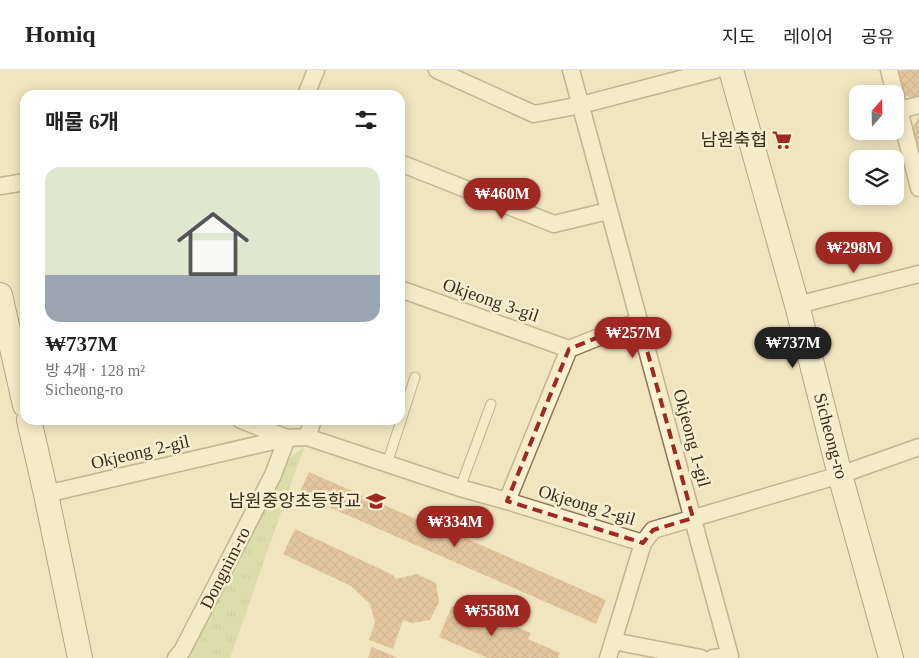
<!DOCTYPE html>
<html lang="ko">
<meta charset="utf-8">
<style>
:root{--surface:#fff;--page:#f2f2f2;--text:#222;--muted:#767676;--line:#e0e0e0;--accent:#9f2822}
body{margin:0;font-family:"Times New Roman","Noto Sans KR",serif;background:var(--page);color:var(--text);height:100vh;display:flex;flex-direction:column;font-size:19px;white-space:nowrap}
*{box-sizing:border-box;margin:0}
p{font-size:16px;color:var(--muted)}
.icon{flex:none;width:28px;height:28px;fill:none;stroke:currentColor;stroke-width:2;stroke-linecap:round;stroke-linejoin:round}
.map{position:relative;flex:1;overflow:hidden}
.details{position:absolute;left:20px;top:20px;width:385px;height:335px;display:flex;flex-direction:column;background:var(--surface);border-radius:15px;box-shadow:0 2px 12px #0003}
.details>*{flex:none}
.needle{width:32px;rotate:20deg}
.buttons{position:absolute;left:849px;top:15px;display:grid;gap:10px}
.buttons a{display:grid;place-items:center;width:55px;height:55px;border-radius:10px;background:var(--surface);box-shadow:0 2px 12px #0003;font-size:25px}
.price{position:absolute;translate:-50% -42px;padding:0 11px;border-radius:18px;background:var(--accent);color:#fff;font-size:16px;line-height:32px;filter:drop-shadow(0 1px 2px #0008)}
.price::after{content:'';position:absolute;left:50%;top:30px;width:15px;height:11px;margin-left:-8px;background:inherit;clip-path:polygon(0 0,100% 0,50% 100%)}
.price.on{background:#222;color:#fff}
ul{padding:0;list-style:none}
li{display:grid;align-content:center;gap:10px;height:265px;padding:0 25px}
li span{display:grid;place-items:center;height:155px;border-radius:15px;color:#555}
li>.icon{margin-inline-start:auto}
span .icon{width:90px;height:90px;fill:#fffc;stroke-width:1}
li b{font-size:21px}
h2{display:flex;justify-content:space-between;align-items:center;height:60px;padding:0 25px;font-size:21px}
header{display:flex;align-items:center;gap:30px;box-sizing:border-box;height:70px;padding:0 25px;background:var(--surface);border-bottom:1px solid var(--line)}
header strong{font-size:24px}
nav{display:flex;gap:28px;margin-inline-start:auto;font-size:18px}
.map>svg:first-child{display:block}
</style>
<header>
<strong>Homiq</strong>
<nav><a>지도</a><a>레이어</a><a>공유</a></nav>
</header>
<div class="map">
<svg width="919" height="588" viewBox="0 0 919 588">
<defs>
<pattern id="grass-tufts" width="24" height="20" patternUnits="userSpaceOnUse" patternTransform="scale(1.25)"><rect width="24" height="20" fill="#c6d093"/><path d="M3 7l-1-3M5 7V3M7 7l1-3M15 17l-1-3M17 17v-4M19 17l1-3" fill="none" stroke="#abb37e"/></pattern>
<pattern id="building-cross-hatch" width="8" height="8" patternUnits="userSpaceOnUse" patternTransform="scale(1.25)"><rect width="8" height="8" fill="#d2a073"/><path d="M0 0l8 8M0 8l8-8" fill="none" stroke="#ab835e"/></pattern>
</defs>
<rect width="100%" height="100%" fill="#f1e5c0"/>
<path fill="url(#grass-tufts)" d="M304,377L230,588H184L188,583L290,388Z"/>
<path fill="url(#building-cross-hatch)" d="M903,0H919V29L916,30L903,24L897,2Z
M919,46V77H917L912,60Z
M309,402L434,457L442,437L456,444L449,461L606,530L596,554L299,424Z
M295,459L393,505L396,509L417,504L436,513L439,532L430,550L412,553L403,550L393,579L369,570L375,552L370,534L351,516L283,484Z
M452,536L485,550L488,545L531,563L528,569L560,583L558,588H488L439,567Z
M372,577L398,588H368Z"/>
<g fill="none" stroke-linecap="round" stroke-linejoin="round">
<defs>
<path id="lane" d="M387,394L415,307
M460,418L491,334"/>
<path id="street" d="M437,0L534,44L581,35L715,0
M571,0L730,586L713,588
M889,0L919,118
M306,25L316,0
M900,40L919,35
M400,93L554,154L608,141
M0,116L25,112
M400,219L569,279
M797,235L919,204
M307,367L313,350
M46,424L265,373L287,368L307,367L460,418L507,431L643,473L653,460L840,405L919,377
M507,431L569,279L639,251
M613,571L701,588
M176,588L182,581L273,405L287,368L241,350
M608,588L643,473"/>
<path id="secondary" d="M731,0L797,235L840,405L891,588
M0,225L25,335
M29,350L46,424L80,588"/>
</defs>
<use href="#lane" stroke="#8c7656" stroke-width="11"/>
<use href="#street" stroke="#8c7656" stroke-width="19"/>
<use href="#secondary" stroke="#6d563a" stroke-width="26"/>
<use href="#lane" stroke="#fbf2d4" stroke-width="9"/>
<use href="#street" stroke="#fbf2d4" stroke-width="16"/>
<use href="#secondary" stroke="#fbf2d4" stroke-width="24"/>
</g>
<path d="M0 0H919V588H0ZM639,251L693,448L653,460L643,473L507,431L569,279Z" fill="#f1e5c0" fill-opacity=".55" fill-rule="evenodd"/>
<path fill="none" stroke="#9f2822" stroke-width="4" stroke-dasharray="10 6" stroke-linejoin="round" d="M639,251L693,448L653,460L643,473L507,431L569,279Z"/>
<defs>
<symbol id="supermarket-bare" viewBox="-9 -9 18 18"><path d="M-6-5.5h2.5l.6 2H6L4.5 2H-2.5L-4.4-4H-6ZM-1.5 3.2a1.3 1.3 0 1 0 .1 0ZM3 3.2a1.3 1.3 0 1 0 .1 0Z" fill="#9f2822" stroke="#f8efd0" stroke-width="2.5" paint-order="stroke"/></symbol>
<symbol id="school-bare" viewBox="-9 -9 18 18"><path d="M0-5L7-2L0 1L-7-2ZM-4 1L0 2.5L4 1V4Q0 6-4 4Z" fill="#9f2822" stroke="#f8efd0" stroke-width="2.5" paint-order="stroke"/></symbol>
</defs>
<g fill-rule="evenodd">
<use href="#supermarket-bare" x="768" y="56" width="28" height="28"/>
<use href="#school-bare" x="362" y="417" width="28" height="28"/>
</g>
<g text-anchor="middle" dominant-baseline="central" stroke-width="5" stroke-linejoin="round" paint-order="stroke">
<g font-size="18" fill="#3a2c1c" stroke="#f8efd0" text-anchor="end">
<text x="767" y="70">남원축협</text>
<text x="361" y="431">남원중앙초등학교</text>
</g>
<g font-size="18" fill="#3a2c1c" stroke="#f8efd0">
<text transform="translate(491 230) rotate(19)">Okjeong 3-gil</text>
<text transform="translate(831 366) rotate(75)">Sicheong-ro</text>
<text transform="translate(692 368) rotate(75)">Okjeong 1-gil</text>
<text transform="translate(140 382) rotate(-13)">Okjeong 2-gil</text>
<text transform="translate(587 435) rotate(17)">Okjeong 2-gil</text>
<text transform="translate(225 498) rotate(-63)">Dongnim-ro</text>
</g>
</g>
</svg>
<div class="buttons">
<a><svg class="needle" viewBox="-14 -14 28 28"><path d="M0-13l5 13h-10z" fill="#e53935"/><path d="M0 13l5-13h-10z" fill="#767676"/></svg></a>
<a><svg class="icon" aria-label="layers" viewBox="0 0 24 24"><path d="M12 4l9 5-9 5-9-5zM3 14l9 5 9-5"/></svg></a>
</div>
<b class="price" style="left:502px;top:150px">₩460M</b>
<b class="price" style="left:854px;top:204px">₩298M</b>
<b class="price" style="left:633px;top:289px">₩257M</b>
<b class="price on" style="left:793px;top:299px">₩737M</b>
<b class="price" style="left:455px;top:478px">₩334M</b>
<b class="price" style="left:492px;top:567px">₩558M</b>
<section class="details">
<h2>매물 6개<svg class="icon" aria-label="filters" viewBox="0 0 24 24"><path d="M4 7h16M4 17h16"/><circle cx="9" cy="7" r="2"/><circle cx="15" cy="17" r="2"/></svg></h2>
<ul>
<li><span style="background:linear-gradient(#dfe7d0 70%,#9aa5b1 0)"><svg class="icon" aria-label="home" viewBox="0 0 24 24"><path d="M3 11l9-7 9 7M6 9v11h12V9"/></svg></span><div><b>₩737M</b><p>방 4개 · 128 m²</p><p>Sicheong-ro</p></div></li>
</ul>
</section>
</div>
